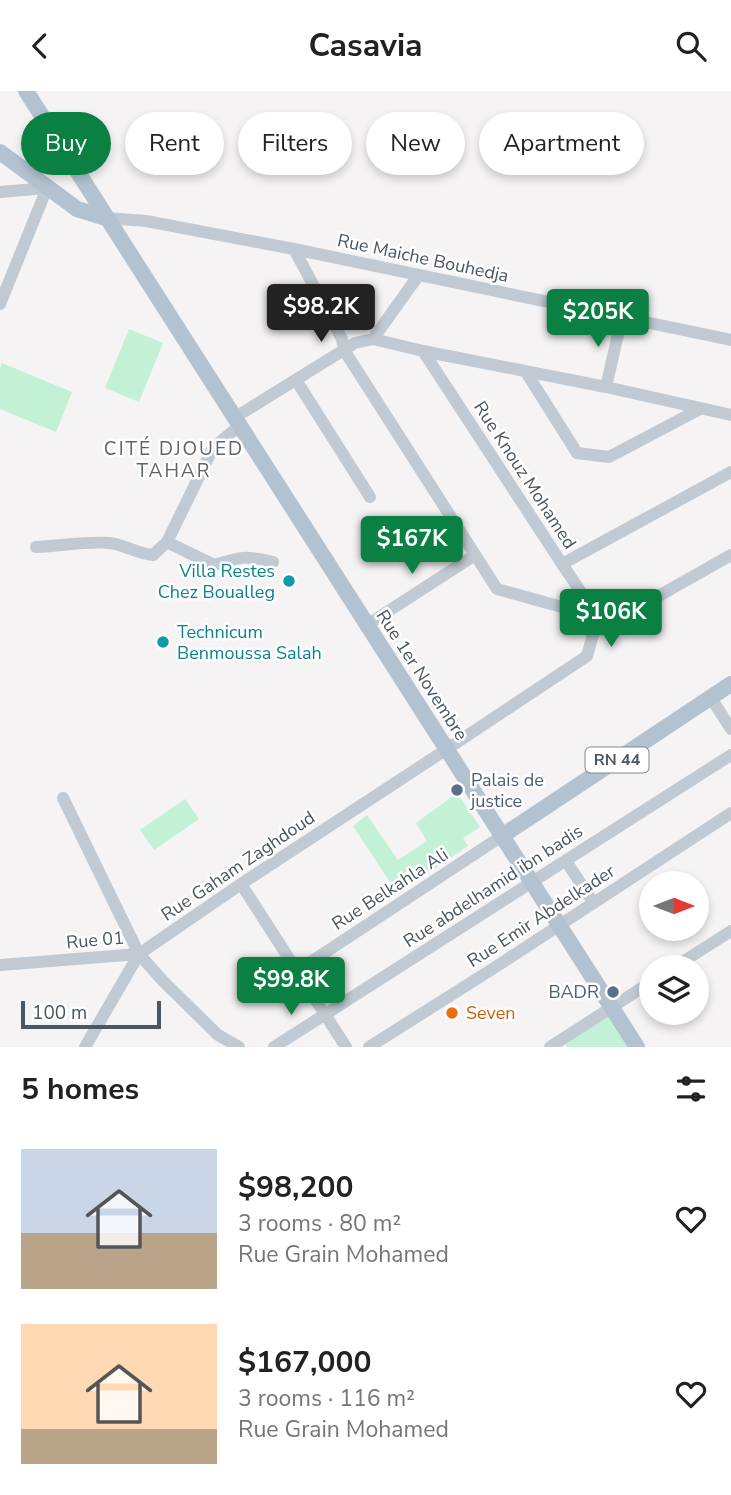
<!DOCTYPE html>
<meta charset="utf-8">
<style>
:root{--surface:#fff;--page:#f2f2f2;--text:#222;--muted:#767676;--accent:#0b8043}
body{margin:0;font-family:"Nunito Sans",sans-serif;background:var(--page);color:var(--text);height:100vh;display:flex;flex-direction:column;font-size:26px;white-space:nowrap}
*{box-sizing:border-box;margin:0}
p{font-size:23px;color:var(--muted)}
.icon{flex:none;width:38px;height:38px;fill:none;stroke:currentColor;stroke-width:2;stroke-linecap:round;stroke-linejoin:round}
.map{position:relative;height:956px;overflow:hidden}
.sheet{display:flex;flex-direction:column;background:var(--surface);flex:1}
.sheet>*{flex:none}
.guide{position:absolute;left:21px;top:21px;width:690px;height:63px;display:flex;gap:14px}
.needle{width:46px;rotate:90deg}
.tools{position:absolute;left:639px;top:780px;display:grid;gap:14px}
.tools a{display:grid;place-items:center;width:70px;height:70px;border-radius:50%;background:var(--surface);box-shadow:0 4px 10px #0003;font-size:35px}
.scale{position:absolute;left:21px;bottom:18px;width:140px;box-sizing:border-box;padding-left:7px;border:4px solid #4a5661;border-top:0;font-size:19px;line-height:24px;white-space:nowrap;color:#4a5661;-webkit-text-stroke:5px #fff;paint-order:stroke}
.price{position:absolute;translate:-50% -60px;padding:0 16px;border-radius:7px;background:var(--accent);color:#fff;font-size:23px;line-height:46px;filter:drop-shadow(0 2px 4px #0008)}
.price::after{content:'';position:absolute;left:50%;top:42px;width:21px;height:16px;margin-left:-10px;background:inherit;clip-path:polygon(0 0,100% 0,50% 100%)}
.price.selected{background:#222;color:#fff}
ul{padding:0;list-style:none}
li{display:flex;align-items:center;gap:21px;height:175px;padding:0 21px}
li span{display:grid;place-items:center;flex:none;width:196px;height:140px;border-radius:0px;color:#555}
li>.icon{margin-inline-start:auto}
span .icon{width:84px;height:84px;fill:#fffc;stroke-width:1}
li b{font-size:30px}
h2{display:flex;justify-content:space-between;align-items:center;height:84px;padding:0 21px;font-size:30px}
.tag{padding:0 24px;border-radius:32px;background:var(--surface);box-shadow:0 4px 10px #0003;font-size:24px;line-height:63px}
.tag.selected{background:var(--accent);color:#fff}
header{display:flex;justify-content:space-between;align-items:center;height:91px;padding:0 21px;background:var(--surface);font-size:32px;font-weight:700}
.map>svg:first-child{display:block}
</style>
<header><svg class="icon" aria-label="back" viewBox="0 0 24 24"><path d="M15 5l-7 7 7 7"/></svg>Casavia<svg class="icon" aria-label="search" viewBox="0 0 24 24"><circle cx="10" cy="10" r="6"/><path d="M15 15l6 6"/></svg></header>
<div class="map">
<svg width="731" height="956" viewBox="0 0 731 956">
<rect width="100%" height="100%" fill="#f5f3f3"/>
<path fill="#c3f1d5" d="M129,238L163,252L139,311L105,297Z
M2,272L72,301L56,341L0,318V277Z
M457,702L480,736L463,747L468,755L398,803L353,735L367,724L398,769L427,750L416,732Z
M185,708L199,728L154,759L140,739Z
M609,924L629,956H567L565,952Z"/>
<g fill="none" stroke-linecap="round" stroke-linejoin="round">
<path stroke="#c1cad2" stroke-width="12" d="M0,101L47,97L0,213
M106,127L146,130L294,158L731,249
M294,158L342,248L344,259L497,498L598,526
M373,248L418,185
M423,260L562,473L598,526L607,534L731,464
M526,281L577,362L609,366L700,318
M296,289L370,406
M606,296L622,226
M234,327L355,252L373,248L423,260L606,296L731,324
M167,451L214,474C239,466 247,464 273,471
M36,456C59,455 88,450 110,452C125,454 138,463 153,464L167,451L213,357L239,335
M562,473L731,381
M367,534L475,464
M711,607L731,638
M63,707L139,863L163,890L218,944L239,956
M566,770L593,811
M241,793L346,956
M0,874L139,863
M673,877L731,840
M297,880L502,745
M85,956L139,863L241,793L447,658L587,565L598,526
M274,956L731,664
M369,956L494,877L731,722
M550,956L651,891"/>
<path stroke="#b3c2d1" stroke-width="16" d="M26,0L637,956
M0,61L77,118L106,127
M502,745L731,593"/>
</g>
<g fill="#0f9aa8" stroke="#fff" stroke-width="2.5">
<circle cx="289" cy="490" r="7"/>
<circle cx="163" cy="551" r="7"/>
</g>
<g fill="#5c6f8a" stroke="#fff" stroke-width="2.5">
<circle cx="457" cy="699" r="7"/>
<circle cx="613" cy="901" r="7"/>
</g>
<circle fill="#e8710a" stroke="#fff" stroke-width="2.5" cx="452" cy="922" r="7"/>
<g text-anchor="middle" dominant-baseline="central" stroke-width="5" stroke-linejoin="round" paint-order="stroke">
<rect fill="#fff" stroke="#808990" stroke-width="2" x="585.5" y="656.5" width="63" height="25" rx="5"/>
<g font-size="16" font-weight="bold" fill="#4a5661">
<text x="617" y="669">RN 44</text>
</g>
<g font-size="18" fill="#4a5661" stroke="#fff">
<text transform="translate(423 167) rotate(12)">Rue Maiche Bouhedja</text>
<text transform="translate(525 384) rotate(57)">Rue Knouz Mohamed</text>
<text transform="translate(422 584) rotate(57)">Rue 1er Novembre</text>
<text transform="translate(238 775) rotate(-34)">Rue Gaham Zaghdoud</text>
<text transform="translate(493 795) rotate(-33)">Rue abdelhamid ibn badis</text>
<text transform="translate(390 798) rotate(-33)">Rue Belkahla Ali</text>
<text transform="translate(541 825) rotate(-33)">Rue Emir Abdelkader</text>
<text transform="translate(95 849) rotate(-5)">Rue 01</text>
</g>
<g font-size="18" fill="#0d838f" stroke="#fff" text-anchor="end">
<text x="275" y="480">Villa Restes<tspan x="275" dy="21">Chez Boualleg</tspan></text>
<text x="177" y="541" text-anchor="start">Technicum<tspan x="177" dy="21">Benmoussa Salah</tspan></text>
</g>
<g font-size="18" fill="#4e5e75" stroke="#fff" text-anchor="start">
<text x="471" y="689">Palais de<tspan x="471" dy="21">justice</tspan></text>
<text x="599" y="901" text-anchor="end">BADR</text>
</g>
<g font-size="18" fill="#c56008" stroke="#fff" text-anchor="start">
<text x="466" y="922">Seven</text>
</g>
<g font-size="19" letter-spacing="2" fill="#5f6368" stroke="#fff">
<text x="174" y="358">CITÉ DJOUED<tspan x="174" dy="22">TAHAR</tspan></text>
</g>
</g>
</svg>
<div class="tools">
<a><svg class="needle" viewBox="-14 -14 28 28"><path d="M0-13l5 13h-10z" fill="#e53935"/><path d="M0 13l5-13h-10z" fill="#767676"/></svg></a>
<a><svg class="icon" aria-label="layers" viewBox="0 0 24 24"><path d="M12 4l9 5-9 5-9-5zM3 14l9 5 9-5"/></svg></a>
</div>
<div class="scale">100 m</div>
<b class="price selected" style="left:321px;top:253px">$98.2K</b>
<b class="price" style="left:598px;top:258px">$205K</b>
<b class="price" style="left:412px;top:485px">$167K</b>
<b class="price" style="left:611px;top:558px">$106K</b>
<b class="price" style="left:291px;top:926px">$99.8K</b>
<div class="guide">
<a class="tag selected">Buy</a>
<a class="tag">Rent</a>
<a class="tag">Filters</a>
<a class="tag">New</a>
<a class="tag">Apartment</a>
</div>
</div>
<section class="sheet">
<h2>5 homes<svg class="icon" aria-label="filters" viewBox="0 0 24 24"><path d="M4 7h16M4 17h16"/><circle cx="9" cy="7" r="2"/><circle cx="15" cy="17" r="2"/></svg></h2>
<ul>
<li><span style="background:linear-gradient(#c9d6e8 60%,#b9a48a 0)"><svg class="icon" aria-label="home" viewBox="0 0 24 24"><path d="M3 11l9-7 9 7M6 9v11h12V9"/></svg></span><div><b>$98,200</b><p>3 rooms · 80 m²</p><p>Rue Grain Mohamed</p></div><svg class="icon" aria-label="heart" viewBox="0 0 24 24"><path d="M12 20l-8-8c-3-5 5-10 8-4 3-6 11-1 8 4z"/></svg></li>
<li><span style="background:linear-gradient(#ffd9b3 75%,#b9a48a 0)"><svg class="icon" aria-label="home" viewBox="0 0 24 24"><path d="M3 11l9-7 9 7M6 9v11h12V9"/></svg></span><div><b>$167,000</b><p>3 rooms · 116 m²</p><p>Rue Grain Mohamed</p></div><svg class="icon" aria-label="heart" viewBox="0 0 24 24"><path d="M12 20l-8-8c-3-5 5-10 8-4 3-6 11-1 8 4z"/></svg></li>
</ul>
</section>
